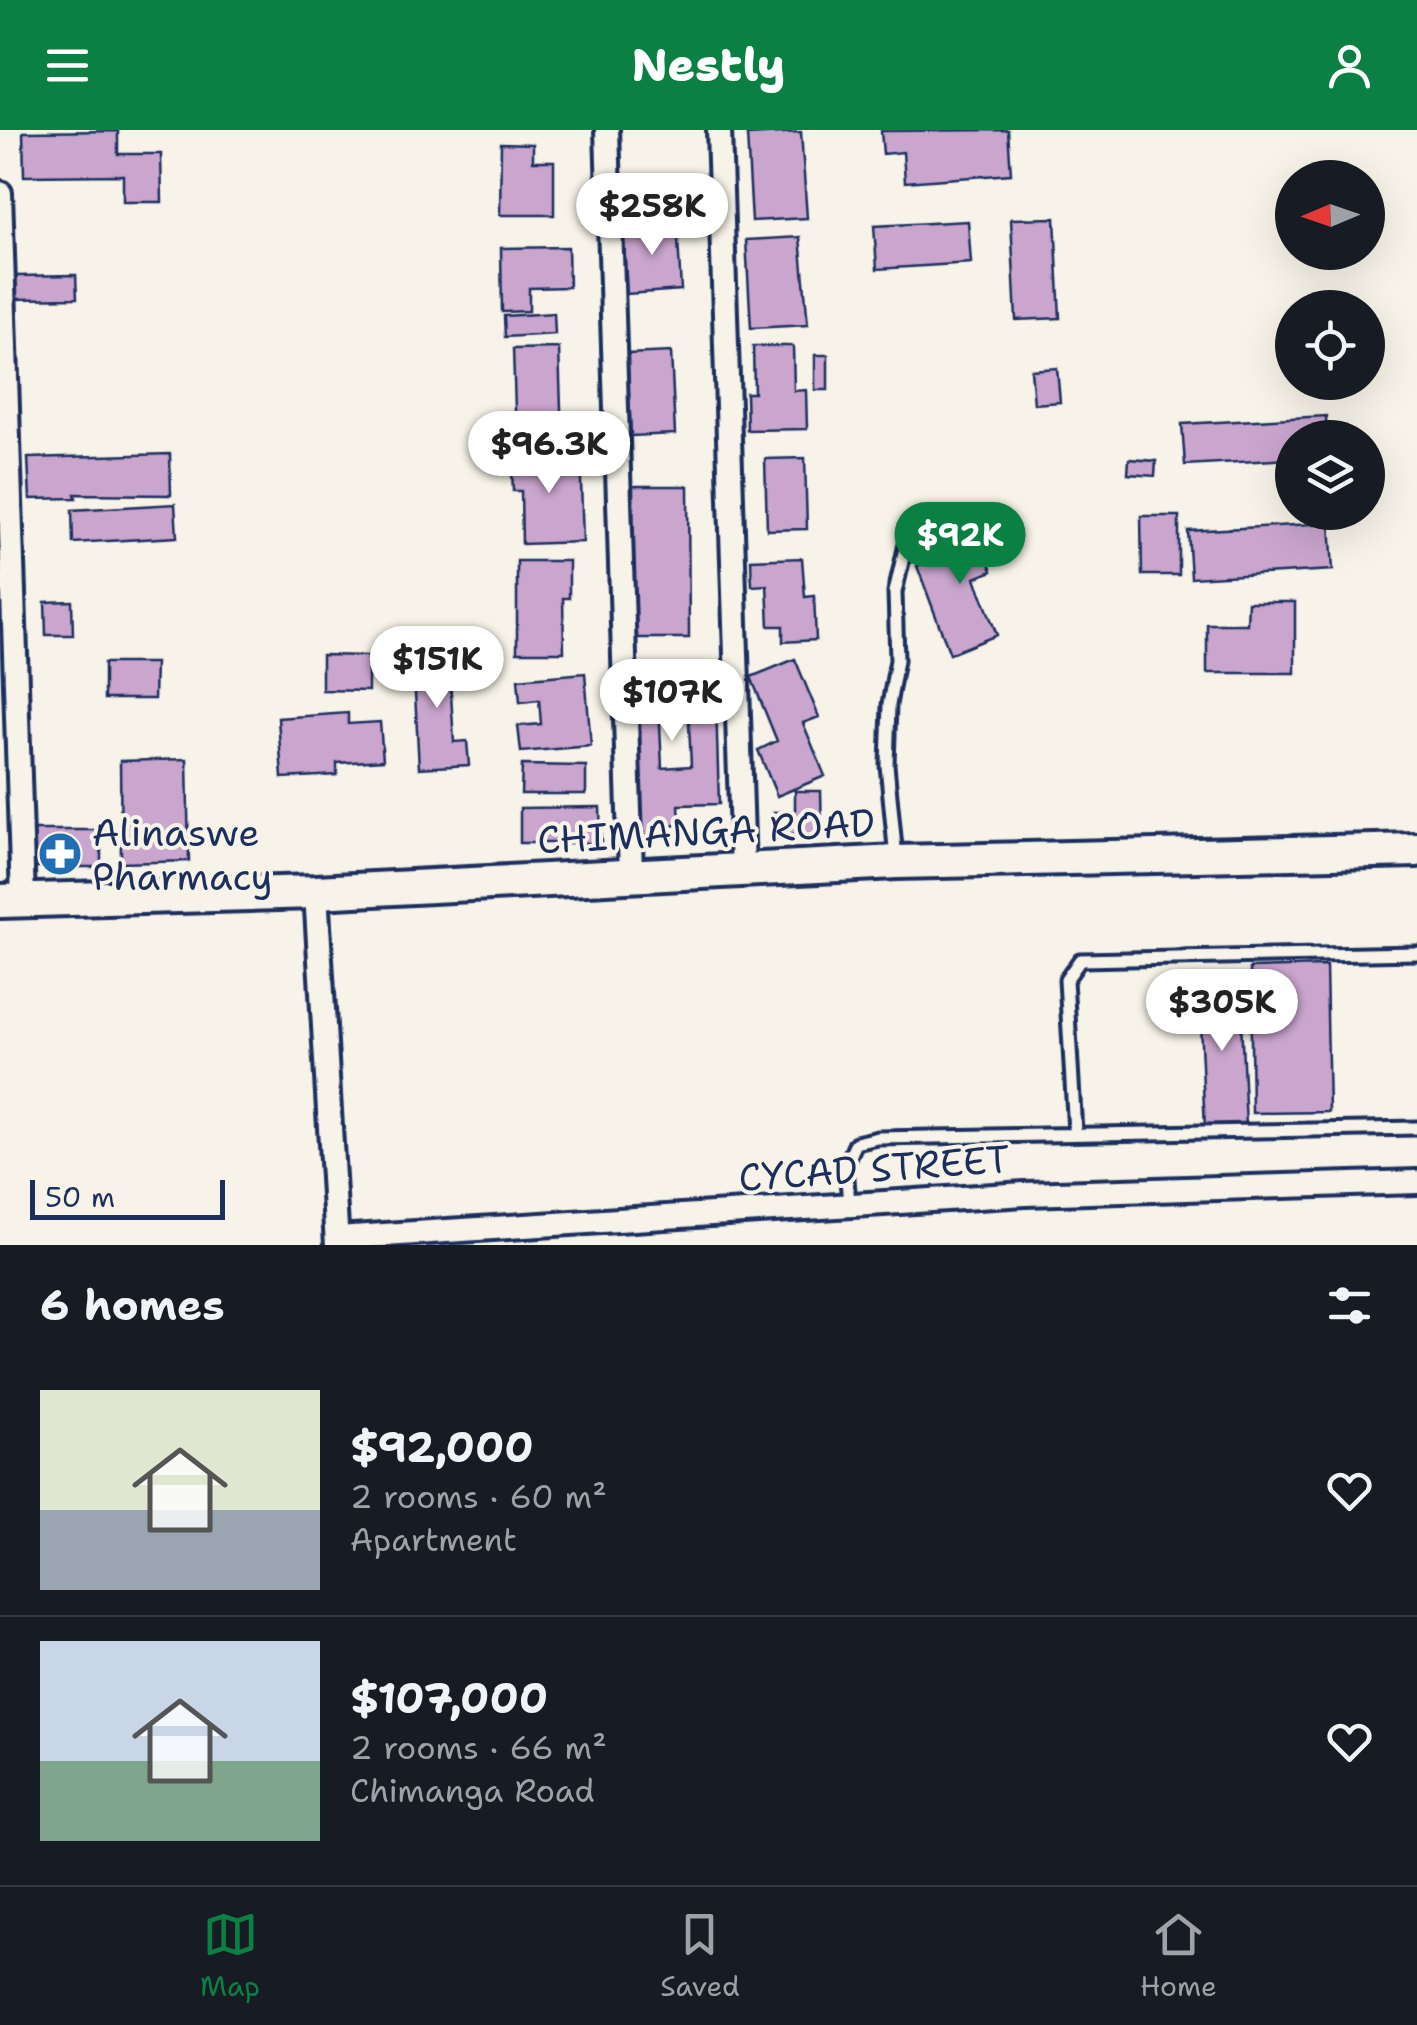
<!DOCTYPE html>
<meta charset="utf-8">
<style>
:root{--surface:#171b24;--page:#20242c;--text:#f1f3f6;--muted:#9ea1a6;--line:#363941;--accent:#0b8043}
body{margin:0;font-family:"Shantell Sans",sans-serif;background:var(--page);color:var(--text);height:100vh;display:flex;flex-direction:column;font-size:38px;white-space:nowrap}
*{box-sizing:border-box;margin:0}
p{font-size:32px;color:var(--muted)}
.icon{flex:none;width:55px;height:55px;fill:none;stroke:currentColor;stroke-width:2;stroke-linecap:round;stroke-linejoin:round}
.map{position:relative;height:1115px;overflow:hidden}
.drawer{display:flex;flex-direction:column;background:var(--surface);flex:1}
.drawer>*{flex:none}
.needle{width:65px;rotate:268deg}
.fabs{position:absolute;left:1275px;top:30px;display:grid;gap:20px}
.fabs a{display:grid;place-items:center;width:110px;height:110px;border-radius:50%;background:var(--surface);box-shadow:0 10px 40px #0002;font-size:50px}
.scale{position:absolute;left:30px;bottom:25px;width:195px;box-sizing:border-box;padding-left:10px;border:5px solid #1b2f5e;border-top:0;font-size:28px;line-height:35px;white-space:nowrap;color:#1b2f5e;-webkit-text-stroke:8px #f7f3e8;paint-order:stroke}
.price{position:absolute;translate:-50% -85px;padding:0 22px;border-radius:35px;background:#fff;color:#222;font-size:32px;line-height:65px;filter:drop-shadow(0 2px 5px #0008)}
.price::after{content:'';position:absolute;left:50%;top:60px;width:30px;height:22px;margin-left:-15px;background:inherit;clip-path:polygon(0 0,100% 0,50% 100%)}
.price.on{background:var(--accent);color:#fff}
ul{padding:0;list-style:none}
li{display:flex;align-items:center;gap:30px;height:250px;padding:0 40px}
li+li{border-top:2px solid var(--line)}
li span{display:grid;place-items:center;flex:none;width:280px;height:200px;border-radius:0px;color:#555}
li>.icon{margin-inline-start:auto}
span .icon{width:120px;height:120px;fill:#fffc;stroke-width:1}
li b{font-size:42px}
h2{display:flex;justify-content:space-between;align-items:center;height:120px;padding:0 40px;font-size:42px}
header{display:flex;justify-content:space-between;align-items:center;height:130px;padding:0 40px;background:var(--accent);color:#fff;font-size:45px;font-weight:800}
.tabs{display:flex;justify-content:space-around;align-items:center;height:140px;border-top:2px solid var(--line);background:var(--surface);font-size:28px;color:var(--muted)}
.tabs a{display:grid;justify-items:center;gap:5px}
.tabs .on{color:var(--accent)}
.map>svg:first-child{display:block}
</style>
<header><svg class="icon" aria-label="menu" viewBox="0 0 24 24"><path d="M4 6h16M4 12h16M4 18h16"/></svg>Nestly<svg class="icon" aria-label="person" viewBox="0 0 24 24"><circle cx="12" cy="8" r="4"/><path d="M4 21q1-7 8-7t8 7"/></svg></header>
<div class="map">
<svg width="1417" height="1115" viewBox="0 0 1417 1115">
<rect width="100%" height="100%" fill="#f7f3e8"/>
<filter id="ink" filterUnits="userSpaceOnUse"><feTurbulence type="fractalNoise" baseFrequency=".01" numOctaves="2"/><feDisplacementMap in="SourceGraphic" scale="20" xChannelSelector="R" yChannelSelector="G"/><feConvolveMatrix kernelMatrix="1 2 1 2 8 2 1 2 1" color-interpolation-filters="sRGB"/></filter>
<g filter="url(#ink)">
<path fill="#caa5ce" stroke="#1b2f5e" stroke-width="2.5" fill-rule="evenodd" d="M1008,0L1011,44L905,52L903,22L883,24L881,1Z
M118,1V24H161L162,72H123V45L24,46L23,2Z
M801,2L807,88L752,91L747,5Z
M501,13L533,14V31H554V85H500Z
M668,66V88H643V67Z
M1055,88L1060,188L1016,190L1011,89Z
M968,91L971,133L877,139L874,96Z
M677,92L681,160L627,164L623,96Z
M800,107L808,195L751,198L746,110Z
M568,117L569,157L529,158V181L502,182L501,118Z
M76,145L77,168L16,169L15,146Z
M554,183L555,204L505,207L504,186Z
M753,216H793L794,261L806,260L807,299L747,300L746,263H754Z
M559,218L562,309L516,310L513,219Z
M671,222L675,304L631,306L627,224Z
M815,225H828V260H815Z
M1057,238L1060,272L1034,274L1031,240Z
M1326,286L1327,308H1292V329L1185,335L1182,294Z
M580,320L583,412L522,414L521,361H513L511,322Z
M170,324L171,365L75,364L76,368L30,369L28,328Z
M805,328L807,399L767,400L765,329Z
M1129,329L1156,331L1155,346L1128,344Z
M633,356H688L689,508H634Z
M175,374L177,407L73,413L72,380Z
M970,383L992,441L975,448L997,505L950,524L917,436L954,422L943,393Z
M1141,386H1179V445H1142Z
M1330,393L1333,440L1191,448L1188,401Z
M802,428L805,467L814,466L816,510L783,512V496H769L767,455L752,456L751,430Z
M517,431H569V468H563L564,522H517Z
M72,471L73,505H46L45,472Z
M1248,472H1295V543H1207V494H1247Z
M461,524L462,548L450,549L454,612L467,611L469,635L419,638L413,526Z
M322,525L368,526V561L322,560Z
M795,529L819,587L803,593L825,646L777,666L758,620L777,611L751,547Z
M104,533H155L154,569H104Z
M715,537L719,674L679,675L680,695L659,696V706L633,707L629,539ZM688,572L691,636L662,638L659,573Z
M585,543L591,616L521,622L518,596L541,594L539,570L520,572L518,549Z
M348,583V594L380,592L383,630L337,633V645L282,648L278,588Z
M187,629L189,731L121,733L120,631Z
M522,635L586,636V664H521Z
M795,661H821L822,705H774V682H795Z
M600,677L601,713H520V678Z
M29,700H101V737H29Z
M1326,836L1329,982L1252,983L1250,838Z
M1239,849L1246,996L1205,998L1198,851Z"/>
<g fill="none" stroke-linecap="round" stroke-linejoin="round">
<defs>
<path id="lane" d="M896,728L887,635L889,575L897,530L895,462L907,410
M1075,1002L1066,850L1080,830L1417,823
M849,1075L846,1035L856,1013L878,1008L1417,998"/>
<path id="street" d="M607,0L631,743
M719,0L743,740
M0,63L23,770
M316,762L337,1115
M337,1108L1025,1064L1417,1052"/>
<path id="secondary" d="M0,771L316,762L896,732L1417,720"/>
</defs>
<use href="#lane" stroke="#1b2f5e" stroke-width="19"/>
<use href="#street" stroke="#1b2f5e" stroke-width="30"/>
<use href="#secondary" stroke="#1b2f5e" stroke-width="40"/>
<use href="#lane" stroke="#f7f3e8" stroke-width="11"/>
<use href="#street" stroke="#f7f3e8" stroke-width="22"/>
<use href="#secondary" stroke="#f7f3e8" stroke-width="32"/>
</g>
</g>
<defs>
<symbol id="pharmacy-disc" viewBox="-11 -11 22 22"><circle r="9.5" fill="#1f6fb2" stroke="#f7f3e8"/><path d="M-2-6h4v4h4v4h-4v4h-4v-4h-4v-4h4Z" fill="#fff"/></symbol>
</defs>
<g fill-rule="evenodd">
<use href="#pharmacy-disc" x="35" y="699" width="50" height="50"/>
</g>
<g text-anchor="middle" dominant-baseline="central" stroke-width="8" stroke-linejoin="round" paint-order="stroke">
<g font-size="38" fill="#1b2f5e" stroke="#f7f3e8">
<text transform="translate(706 701) rotate(-3)">CHIMANGA ROAD</text>
<text transform="translate(874 1038) rotate(-4)">CYCAD STREET</text>
</g>
<g font-size="38" fill="#1b2f5e" stroke="#f7f3e8" text-anchor="start">
<text x="92" y="702">Alinaswe<tspan x="92" dy="44">Pharmacy</tspan></text>
</g>
</g>
</svg>
<div class="fabs">
<a><svg class="needle" viewBox="-14 -14 28 28"><path d="M0-13l5 13h-10z" fill="#e53935"/><path d="M0 13l5-13h-10z" fill="#9ea1a6"/></svg></a>
<a><svg class="icon" aria-label="locate" viewBox="0 0 24 24"><circle cx="12" cy="12" r="6"/><path d="M12 2v4M12 18v4M2 12h4M18 12h4"/></svg></a>
<a><svg class="icon" aria-label="layers" viewBox="0 0 24 24"><path d="M12 4l9 5-9 5-9-5zM3 14l9 5 9-5"/></svg></a>
</div>
<div class="scale">50 m</div>
<b class="price" style="left:652px;top:128px">$258K</b>
<b class="price" style="left:549px;top:366px">$96.3K</b>
<b class="price on" style="left:960px;top:457px">$92K</b>
<b class="price" style="left:437px;top:581px">$151K</b>
<b class="price" style="left:672px;top:614px">$107K</b>
<b class="price" style="left:1222px;top:924px">$305K</b>
</div>
<section class="drawer">
<h2>6 homes<svg class="icon" aria-label="filters" viewBox="0 0 24 24"><path d="M4 7h16M4 17h16"/><circle cx="9" cy="7" r="2"/><circle cx="15" cy="17" r="2"/></svg></h2>
<ul>
<li><span style="background:linear-gradient(#dfe7d0 60%,#9aa5b1 0)"><svg class="icon" aria-label="home" viewBox="0 0 24 24"><path d="M3 11l9-7 9 7M6 9v11h12V9"/></svg></span><div><b>$92,000</b><p>2 rooms · 60 m²</p><p>Apartment</p></div><svg class="icon" aria-label="heart" viewBox="0 0 24 24"><path d="M12 20l-8-8c-3-5 5-10 8-4 3-6 11-1 8 4z"/></svg></li>
<li><span style="background:linear-gradient(#c9d6e8 60%,#7fa58c 0)"><svg class="icon" aria-label="home" viewBox="0 0 24 24"><path d="M3 11l9-7 9 7M6 9v11h12V9"/></svg></span><div><b>$107,000</b><p>2 rooms · 66 m²</p><p>Chimanga Road</p></div><svg class="icon" aria-label="heart" viewBox="0 0 24 24"><path d="M12 20l-8-8c-3-5 5-10 8-4 3-6 11-1 8 4z"/></svg></li>
</ul>
</section>
<nav class="tabs">
<a class="on"><svg class="icon" aria-label="map" viewBox="0 0 24 24"><path d="M3 6l6-2 6 2 6-2v14l-6 2-6-2-6 2zM9 4v14M15 6v14"/></svg>Map</a>
<a><svg class="icon" aria-label="saved" viewBox="0 0 24 24"><path d="M7 4h10v16l-5-4-5 4z"/></svg>Saved</a>
<a><svg class="icon" aria-label="home" viewBox="0 0 24 24"><path d="M3 11l9-7 9 7M6 9v11h12V9"/></svg>Home</a>
</nav>
